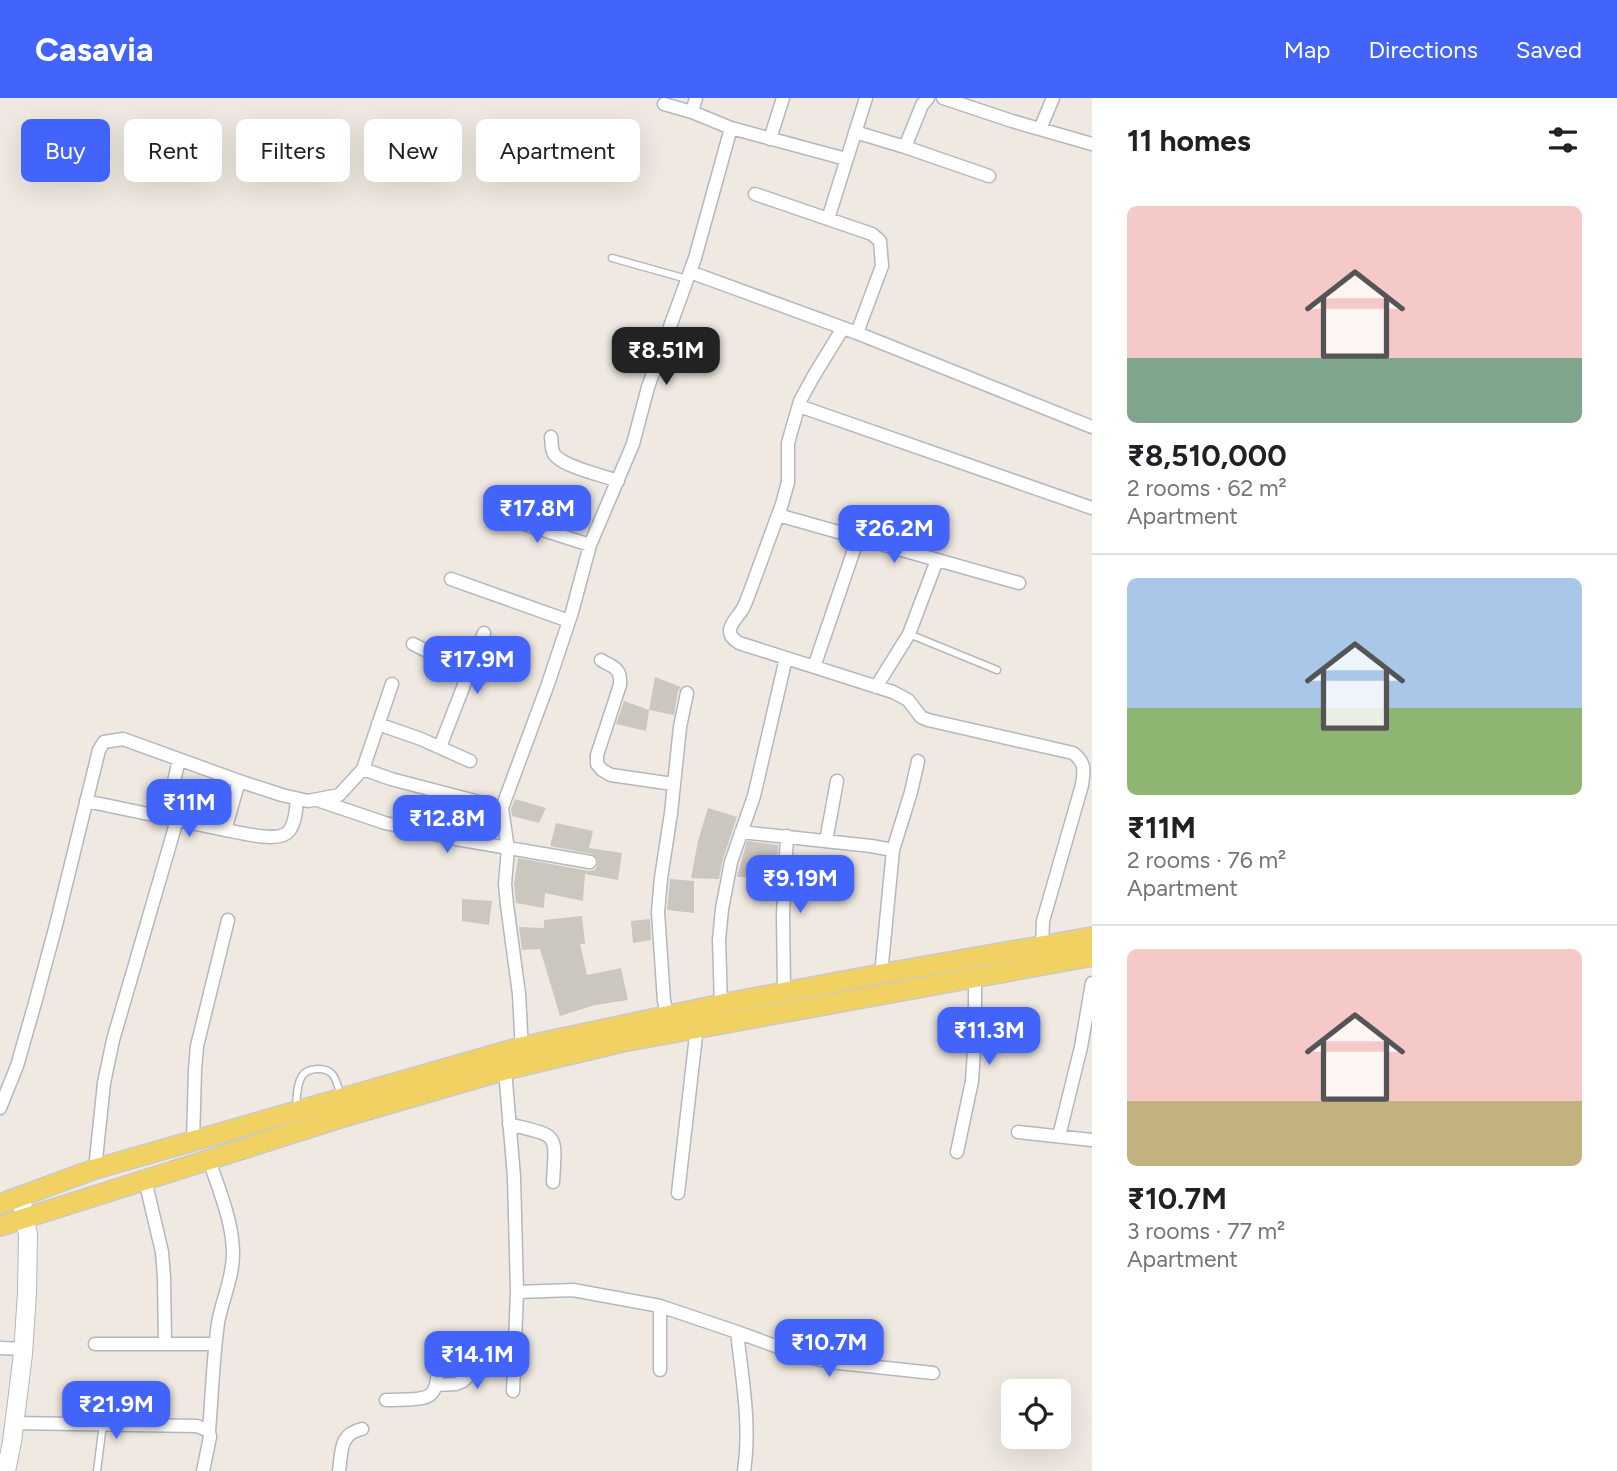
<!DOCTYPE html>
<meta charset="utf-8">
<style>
:root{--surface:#fff;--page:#f2f2f2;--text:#202124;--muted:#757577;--line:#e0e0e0;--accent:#4264fb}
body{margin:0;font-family:Figtree,sans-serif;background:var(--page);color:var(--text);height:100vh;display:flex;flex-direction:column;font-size:26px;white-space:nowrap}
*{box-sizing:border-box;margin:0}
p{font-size:23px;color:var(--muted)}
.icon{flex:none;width:38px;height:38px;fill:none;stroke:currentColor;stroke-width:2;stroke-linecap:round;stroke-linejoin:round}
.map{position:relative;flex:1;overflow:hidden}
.sheet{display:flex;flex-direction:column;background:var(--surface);width:525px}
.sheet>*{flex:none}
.guide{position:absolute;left:21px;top:21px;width:665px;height:63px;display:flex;gap:14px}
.buttons{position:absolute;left:1001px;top:1281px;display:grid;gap:14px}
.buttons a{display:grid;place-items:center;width:70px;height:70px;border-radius:10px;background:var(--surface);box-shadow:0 7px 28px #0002;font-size:35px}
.price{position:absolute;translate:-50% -60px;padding:0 16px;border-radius:14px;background:var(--accent);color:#fff;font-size:23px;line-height:46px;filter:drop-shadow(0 2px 4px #0008)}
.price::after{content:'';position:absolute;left:50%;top:42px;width:21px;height:16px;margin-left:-10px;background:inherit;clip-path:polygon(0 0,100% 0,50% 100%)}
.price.active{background:#222;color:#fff}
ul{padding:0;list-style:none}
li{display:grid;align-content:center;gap:14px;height:371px;padding:0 35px}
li+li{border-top:2px solid var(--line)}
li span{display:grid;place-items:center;height:217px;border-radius:10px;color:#555}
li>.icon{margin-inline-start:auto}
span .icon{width:126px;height:126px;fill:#fffc;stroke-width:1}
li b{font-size:30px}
h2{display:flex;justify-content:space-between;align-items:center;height:84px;padding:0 35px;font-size:30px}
.chip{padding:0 24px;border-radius:10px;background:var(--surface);box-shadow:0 7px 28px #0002;font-size:24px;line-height:63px}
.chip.active{background:var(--accent);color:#fff}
header{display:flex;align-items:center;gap:42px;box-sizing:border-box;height:98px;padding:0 35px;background:var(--accent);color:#fff}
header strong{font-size:33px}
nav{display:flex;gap:38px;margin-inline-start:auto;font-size:24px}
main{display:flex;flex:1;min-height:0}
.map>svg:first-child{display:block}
</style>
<header>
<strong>Casavia</strong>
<nav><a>Map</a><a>Directions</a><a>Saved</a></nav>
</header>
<main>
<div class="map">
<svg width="1092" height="1373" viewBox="0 0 1092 1373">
<rect width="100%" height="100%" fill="#efe9e1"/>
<path fill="#cbc7bf" d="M655,579L681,589L678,593L674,617L649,612Z
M624,603L649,612L646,633L616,626Z
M515,701L546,710L539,725L512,718L511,711Z
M708,710L737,719L723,761L719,781L691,780L698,743Z
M556,725L593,733L589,750L622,755L618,782L585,776L583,803L545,795L544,810L516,805L514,786L518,760L589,773L594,772L597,769L598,762L592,756L550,748Z
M747,743L778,747L777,764L760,765L759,779H737Z
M670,781L694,783V815L667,812Z
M462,801L492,803L489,827L462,823Z
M582,818L585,846H580L587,877L621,870L628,902L595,907L560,918L540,851L522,852L519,829L544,830V822Z
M650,821L651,842L633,845L631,823Z"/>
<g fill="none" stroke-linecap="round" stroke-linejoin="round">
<defs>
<path id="lane" d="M612,160L687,181
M909,536L997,572
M296,1012C297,1002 296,987 302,978C307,970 325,968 332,976C337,981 338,991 341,997
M97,1373L103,1326"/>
<path id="street" d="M943,0L1012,23L1092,46
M664,6L692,14
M731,30L846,61
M1040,31L1053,0
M855,34L905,49L989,78
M770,41L783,0
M905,49L922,7L928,0
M755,96L872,136L880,143L882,168L857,235
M828,121L866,0
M690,174L857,235L1092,329
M843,230L813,279L800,303L788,345V384L782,406L749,496C747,501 745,507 742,512C734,524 721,534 739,545L893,594L908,602L921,619L928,622L1073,655C1086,665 1084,672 1082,687L1043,823L1042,848
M799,308L1092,410
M551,339C552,345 551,351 554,356C563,369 602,377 618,383
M493,416L590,447
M778,417L1019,485
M451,481L569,523
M413,546L469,574
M601,562C614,570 621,569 620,587L597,657V666L602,672L611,677L673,686
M814,569L858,440
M876,589L909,536L937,462
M378,626L421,641L470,663
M440,649L484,535
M363,671L392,586
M317,702L385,725L456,741L590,764
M86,703L225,732L239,683
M166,720L179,661
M225,732C240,734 279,746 289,733C296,724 296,711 297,701
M741,734L871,748L893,752
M826,743L837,683
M881,876L893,752L911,694L918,663
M784,894L783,816L787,738
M721,906L719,842L722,811L731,764L754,698L786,560
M668,918L664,903L658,814L661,780L671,715L680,629L687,595
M522,953L519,896L507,807L505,786L508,751L502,710L548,586L572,514L590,447L633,346L648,289L695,160L731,30L692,14L696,0
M505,972L514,1079L517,1194L513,1293
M0,1010L17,968L35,905L56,827L99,652L104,644L123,641L239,683L282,697L308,703L339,697L363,671L391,681L502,710
M509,1026C559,1039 556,1033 553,1084
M1018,1034L1092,1042
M1059,1038L1081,949L1092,885
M193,1043L195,972L197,948L228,822
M957,1054L972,983L975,937V880
M95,1071L104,985L113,942L177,722
M145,1082L162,1154L164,1179L165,1246
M678,1095L697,929
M517,1194L573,1192L660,1208V1272
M660,1208L737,1234C742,1280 751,1326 744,1373
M737,1234L800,1257L830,1264L933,1275
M95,1246H215
M0,1250L24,1251
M436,1287L456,1286L463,1283L479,1267L490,1264H514
M386,1302C440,1301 435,1303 440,1251
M14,1325L197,1328L209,1333L210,1339L203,1373
M209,1333C212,1297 213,1260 218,1225C222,1202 233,1180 233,1156C233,1124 219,1092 209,1062
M339,1373C342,1353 339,1336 362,1331"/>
<path id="secondary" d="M6,1373L12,1344L23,1256L27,1195L28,1137L21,1099"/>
<path id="primary" d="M0,1106L95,1071L521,949L727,905L881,876L1092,839
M0,1128L340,1020L505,972L622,944L1092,858"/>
</defs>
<use href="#lane" stroke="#b4b7c1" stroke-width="9"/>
<use href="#street" stroke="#b4b7c1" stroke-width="15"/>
<use href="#secondary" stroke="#b4b7c1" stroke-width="20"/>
<use href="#primary" stroke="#c9c9c9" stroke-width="22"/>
<use href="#lane" stroke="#fff" stroke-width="6"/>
<use href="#street" stroke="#fff" stroke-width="12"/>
<use href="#secondary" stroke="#fff" stroke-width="18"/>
<use href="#primary" stroke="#f2d163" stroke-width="19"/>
</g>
</svg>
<div class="buttons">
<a><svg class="icon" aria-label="locate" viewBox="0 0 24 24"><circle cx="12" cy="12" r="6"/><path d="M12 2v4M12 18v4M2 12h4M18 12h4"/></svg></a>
</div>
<b class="price active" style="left:666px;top:289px">₹8.51M</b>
<b class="price" style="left:537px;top:447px">₹17.8M</b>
<b class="price" style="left:894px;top:467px">₹26.2M</b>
<b class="price" style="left:477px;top:598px">₹17.9M</b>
<b class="price" style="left:189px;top:741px">₹11M</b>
<b class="price" style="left:447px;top:757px">₹12.8M</b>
<b class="price" style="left:800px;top:817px">₹9.19M</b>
<b class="price" style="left:989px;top:969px">₹11.3M</b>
<b class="price" style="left:829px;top:1281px">₹10.7M</b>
<b class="price" style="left:477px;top:1293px">₹14.1M</b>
<b class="price" style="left:116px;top:1343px">₹21.9M</b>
<div class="guide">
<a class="chip active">Buy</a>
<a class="chip">Rent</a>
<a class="chip">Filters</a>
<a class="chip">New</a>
<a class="chip">Apartment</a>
</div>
</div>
<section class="sheet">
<h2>11 homes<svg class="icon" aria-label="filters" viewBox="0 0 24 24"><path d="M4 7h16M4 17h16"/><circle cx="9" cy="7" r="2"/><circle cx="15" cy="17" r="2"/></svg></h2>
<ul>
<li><span style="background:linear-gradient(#f6c9c9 70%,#7fa58c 0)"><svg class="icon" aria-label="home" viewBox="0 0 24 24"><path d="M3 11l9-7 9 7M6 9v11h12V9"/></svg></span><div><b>₹8,510,000</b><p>2 rooms · 62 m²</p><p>Apartment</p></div></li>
<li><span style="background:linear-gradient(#a9c7e8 60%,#8fb573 0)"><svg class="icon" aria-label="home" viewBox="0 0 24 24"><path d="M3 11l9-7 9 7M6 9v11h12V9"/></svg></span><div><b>₹11M</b><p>2 rooms · 76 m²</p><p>Apartment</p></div></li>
<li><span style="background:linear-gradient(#f6c9c9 70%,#c2b280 0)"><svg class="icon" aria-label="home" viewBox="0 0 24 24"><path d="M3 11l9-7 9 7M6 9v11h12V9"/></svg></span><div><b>₹10.7M</b><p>3 rooms · 77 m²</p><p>Apartment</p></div></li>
</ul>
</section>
</main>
